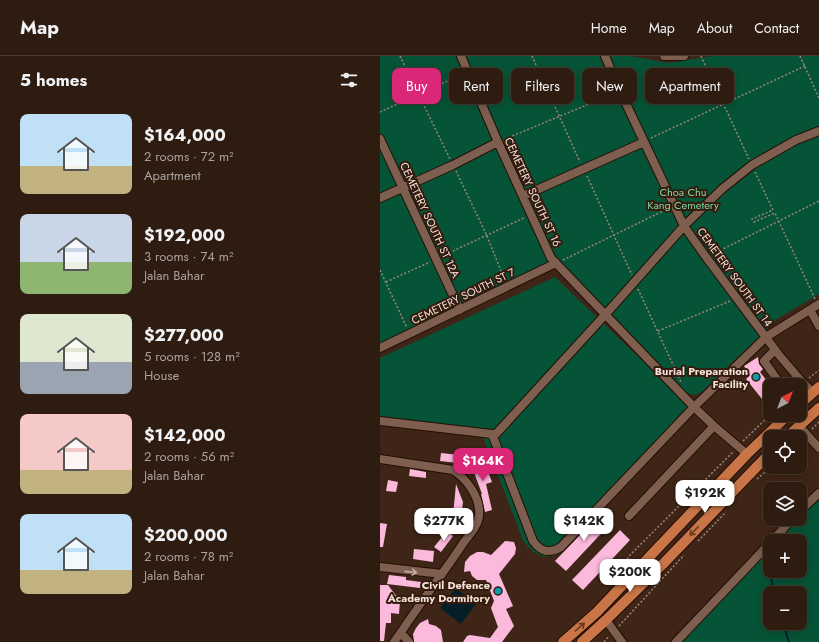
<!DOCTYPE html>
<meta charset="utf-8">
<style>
:root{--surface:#2f1c11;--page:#3b291f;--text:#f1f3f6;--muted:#a7a19f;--line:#4a3a31;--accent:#db2777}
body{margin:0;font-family:Jost,sans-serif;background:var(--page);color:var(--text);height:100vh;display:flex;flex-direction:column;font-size:15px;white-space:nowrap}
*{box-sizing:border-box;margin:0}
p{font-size:13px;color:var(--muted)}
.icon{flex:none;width:22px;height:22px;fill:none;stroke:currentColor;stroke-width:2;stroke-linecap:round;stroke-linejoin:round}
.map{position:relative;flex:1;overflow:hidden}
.side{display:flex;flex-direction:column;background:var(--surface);width:380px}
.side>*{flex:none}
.banner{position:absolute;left:12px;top:12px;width:367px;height:36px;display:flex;gap:8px}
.needle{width:26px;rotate:42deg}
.fabs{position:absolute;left:383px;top:322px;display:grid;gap:8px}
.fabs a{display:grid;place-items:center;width:44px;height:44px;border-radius:8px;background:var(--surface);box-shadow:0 2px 10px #0003,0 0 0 1px var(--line);font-size:20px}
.price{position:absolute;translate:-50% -34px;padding:0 9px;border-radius:8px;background:#fff;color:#222;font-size:13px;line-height:26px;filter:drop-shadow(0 1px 2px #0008)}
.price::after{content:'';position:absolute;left:50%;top:24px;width:12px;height:9px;margin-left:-6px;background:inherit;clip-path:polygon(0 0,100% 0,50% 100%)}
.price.active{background:var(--accent);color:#fff}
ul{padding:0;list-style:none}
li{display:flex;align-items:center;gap:12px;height:100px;padding:0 20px}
li span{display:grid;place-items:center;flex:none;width:112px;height:80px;border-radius:8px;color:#555}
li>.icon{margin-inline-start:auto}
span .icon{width:48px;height:48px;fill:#fffc;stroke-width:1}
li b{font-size:17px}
h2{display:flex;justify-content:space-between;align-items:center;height:48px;padding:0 20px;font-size:17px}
.pill{padding:0 14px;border-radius:8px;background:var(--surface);box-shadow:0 2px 10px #0003,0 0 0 1px var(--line);font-size:14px;line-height:36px}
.pill.active{background:var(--accent);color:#fff}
header{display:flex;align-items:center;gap:24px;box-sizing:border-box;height:56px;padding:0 20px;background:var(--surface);border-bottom:1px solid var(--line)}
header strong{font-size:19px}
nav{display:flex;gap:22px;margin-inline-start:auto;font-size:14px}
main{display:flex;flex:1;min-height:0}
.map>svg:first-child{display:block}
</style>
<header>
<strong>Map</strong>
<nav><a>Home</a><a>Map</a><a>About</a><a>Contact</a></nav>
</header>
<main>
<section class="side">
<h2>5 homes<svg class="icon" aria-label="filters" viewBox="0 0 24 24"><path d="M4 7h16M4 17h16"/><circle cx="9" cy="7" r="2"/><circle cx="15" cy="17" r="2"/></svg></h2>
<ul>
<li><span style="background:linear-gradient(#bfe0f5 65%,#c2b280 0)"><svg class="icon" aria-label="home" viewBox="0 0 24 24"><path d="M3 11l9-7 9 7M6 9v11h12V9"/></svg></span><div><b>$164,000</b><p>2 rooms · 72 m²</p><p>Apartment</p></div></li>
<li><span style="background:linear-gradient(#c9d6e8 60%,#8fb573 0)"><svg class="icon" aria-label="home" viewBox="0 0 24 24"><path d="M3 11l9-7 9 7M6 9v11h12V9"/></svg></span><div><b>$192,000</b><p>3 rooms · 74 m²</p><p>Jalan Bahar</p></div></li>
<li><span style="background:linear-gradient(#dfe7d0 60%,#9aa5b1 0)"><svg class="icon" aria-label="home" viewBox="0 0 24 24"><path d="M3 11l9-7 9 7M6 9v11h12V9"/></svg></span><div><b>$277,000</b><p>5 rooms · 128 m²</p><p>House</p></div></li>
<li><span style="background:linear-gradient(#f6c9c9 70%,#c2b280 0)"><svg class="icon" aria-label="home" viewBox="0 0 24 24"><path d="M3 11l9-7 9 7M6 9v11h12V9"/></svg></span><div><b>$142,000</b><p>2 rooms · 56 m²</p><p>Jalan Bahar</p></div></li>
<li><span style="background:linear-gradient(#bfe0f5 70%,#c2b280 0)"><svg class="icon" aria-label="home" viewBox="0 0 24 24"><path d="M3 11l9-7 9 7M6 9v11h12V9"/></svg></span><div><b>$200,000</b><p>2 rooms · 78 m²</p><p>Jalan Bahar</p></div></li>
</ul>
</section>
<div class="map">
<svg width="439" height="586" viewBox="0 0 439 586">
<rect width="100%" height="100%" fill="#3f2517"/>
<path fill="#065437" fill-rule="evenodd" d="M0,0H250L289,7L332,0H439V238L397,263L323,335C318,339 313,340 307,337L235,268L176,205L0,288Z
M175,221L314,354L181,497C164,505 153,499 143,484L103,381L0,369V302Z
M439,444V586H301L390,493V515H420V485H397L418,463H420L421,460ZM390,537H420V567H390Z"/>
<path fill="#041f26" d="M76,532L96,548L81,568L60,552Z"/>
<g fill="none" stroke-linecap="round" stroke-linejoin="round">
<path stroke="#041f26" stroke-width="2" d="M386,504L395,537
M403,567L409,586"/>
</g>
<path fill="#fbb9dc" d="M378,301L379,308L383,313L380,316L390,329V336L382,343L366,323L370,319L364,310Z
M61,397L79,399L78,407L60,405Z
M103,403L112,426L106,428L112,454L105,456L101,438H102L91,408Z
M30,413L46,416V422L29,420Z
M8,424L18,426L16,436L6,435Z
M76,428L83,446L80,471L72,470Z
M222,456L232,466L186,515L175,505Z
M0,467L7,468L3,491H0Z
M240,474L250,484L203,534L192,524Z
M67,475L73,480L61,496L54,491Z
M125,485L134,486L136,492L135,498L119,518L133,550L126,553L134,570L122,586H83L87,580L90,579L110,582L118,571L111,552L114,545L106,524H97L92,520L90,515L84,516L85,506L90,500L97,496H103L111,499Z
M34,493L54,495L53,506L33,503Z
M9,519L26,521V524L41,526L40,532L7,528Z
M0,529H8L20,545L19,558L11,557V567H6L4,585H0Z
M48,563L49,568L56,570L61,574L63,586H34L33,578L36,572L40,567Z"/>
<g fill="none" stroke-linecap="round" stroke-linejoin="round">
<defs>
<path id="minor" d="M81,0L118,86L171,202L314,351L334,370L367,398
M225,0L240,35L304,170L326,201L399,299L423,327L433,336
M284,0H304
M0,83L56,203L80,254
M143,140L264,86
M0,142L73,109L118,86
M430,254L439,270
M0,292L176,207
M395,294L384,305L401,329
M0,365L112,378H116L225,259L304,170L342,133L372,109L416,84L439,75
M419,370L439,392
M112,378L153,485C161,496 169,498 181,491L314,351L386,281L439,248
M0,403L73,414C87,423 101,442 99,460C98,470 90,478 84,486C69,509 52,531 37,553C29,564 22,575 14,586
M420,455L439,437
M249,460L334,370
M392,485L412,463
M0,511L62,518
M226,564L242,586
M21,577L29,586
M296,586L390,487"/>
<path id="major" d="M420,348L439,331
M407,381L439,352
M183,586L217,556L367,398L408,359
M202,586L226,564L283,508L390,397"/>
</defs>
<use href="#minor" stroke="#250d02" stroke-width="10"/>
<use href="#major" stroke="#250d02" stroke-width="12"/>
<path stroke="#9b8579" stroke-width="1.5" stroke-dasharray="2 2" stroke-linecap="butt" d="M20,0L70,103
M152,0L200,106
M321,0L369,103
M420,0L439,42
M0,56L81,19
M271,82L425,10
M125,83L233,38
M76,115L107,180L125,225
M375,116L393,154L372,163L374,166L395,157L435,243
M207,120L252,219
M333,198L439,145
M62,200L144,162
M183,204L287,153
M0,214L27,272
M6,226L50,206
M258,233L301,326
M278,275L350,245
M429,322L439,314
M432,373L439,366
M363,385L390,359
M377,423L391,411
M318,485L346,456
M238,521L249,500L354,395
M239,570L304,499
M224,586L229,580"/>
<use href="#minor" stroke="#7d5e4f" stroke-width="8"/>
<use href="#major" stroke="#c97547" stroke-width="10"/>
</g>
<defs><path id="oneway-shaft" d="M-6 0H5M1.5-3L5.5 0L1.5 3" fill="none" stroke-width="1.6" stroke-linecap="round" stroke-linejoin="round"/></defs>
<g stroke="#693a22">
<use href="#oneway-shaft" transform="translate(314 475) rotate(134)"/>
<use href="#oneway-shaft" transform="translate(200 571) rotate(-41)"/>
</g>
<use stroke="#c4ada1" href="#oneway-shaft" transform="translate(31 516) rotate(6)"/>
<g fill="#0f9aa8" stroke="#351b0e" stroke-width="1.5">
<circle cx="376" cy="321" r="4"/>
<circle cx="118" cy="535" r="4"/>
</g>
<g text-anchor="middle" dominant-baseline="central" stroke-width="4" stroke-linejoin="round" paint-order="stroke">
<g font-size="11" fill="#f3e1d8" stroke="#351b0e">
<text transform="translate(153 136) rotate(65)">CEMETERY SOUTH ST 16</text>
<text transform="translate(50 164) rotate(65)">CEMETERY SOUTH ST 12A</text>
<text transform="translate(355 221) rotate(54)">CEMETERY SOUTH ST 14</text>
<text transform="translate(83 240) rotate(-26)">CEMETERY SOUTH ST 7</text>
</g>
<g font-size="11" fill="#75d9a8" stroke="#351b0e">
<text x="303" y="136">Choa Chu<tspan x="303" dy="13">Kang Cemetery</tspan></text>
</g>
<g font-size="11" font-weight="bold" fill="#f3e1d8" stroke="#351b0e" text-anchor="end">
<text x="368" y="315">Burial Preparation<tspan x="368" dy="13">Facility</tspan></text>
<text x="110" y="529">Civil Defence<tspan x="110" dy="13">Academy Dormitory</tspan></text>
</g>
</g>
</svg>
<div class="fabs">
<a><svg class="needle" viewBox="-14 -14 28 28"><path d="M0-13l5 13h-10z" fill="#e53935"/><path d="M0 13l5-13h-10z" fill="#a7a19f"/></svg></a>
<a><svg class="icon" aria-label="locate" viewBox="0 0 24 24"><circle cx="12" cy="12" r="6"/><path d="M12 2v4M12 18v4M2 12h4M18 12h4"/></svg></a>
<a><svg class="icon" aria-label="layers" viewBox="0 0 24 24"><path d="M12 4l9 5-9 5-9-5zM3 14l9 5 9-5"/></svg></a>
<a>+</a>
<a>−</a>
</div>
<b class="price active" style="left:103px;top:426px">$164K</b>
<b class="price" style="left:325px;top:458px">$192K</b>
<b class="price" style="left:64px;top:486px">$277K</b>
<b class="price" style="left:204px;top:486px">$142K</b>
<b class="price" style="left:250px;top:537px">$200K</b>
<div class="banner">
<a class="pill active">Buy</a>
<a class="pill">Rent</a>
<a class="pill">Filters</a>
<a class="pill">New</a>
<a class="pill">Apartment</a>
</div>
</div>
</main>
